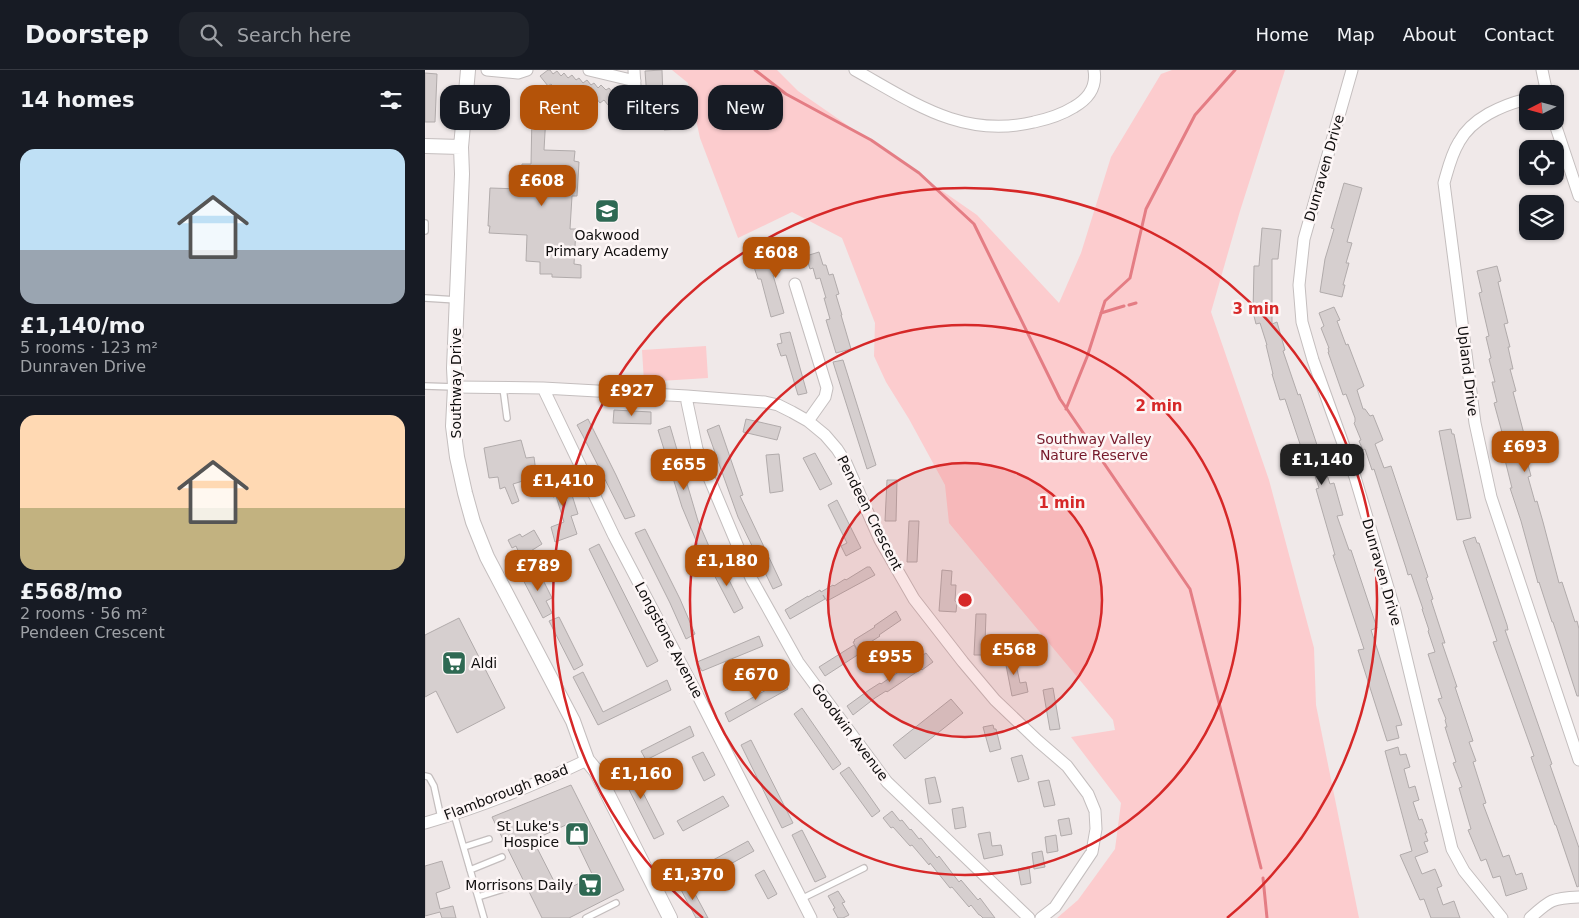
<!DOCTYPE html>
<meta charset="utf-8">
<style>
:root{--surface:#171b24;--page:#20242c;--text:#f1f3f6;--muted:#9ea1a6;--line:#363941;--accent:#b45309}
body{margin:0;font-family:"DejaVu Sans",sans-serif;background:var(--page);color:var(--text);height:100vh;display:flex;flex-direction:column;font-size:19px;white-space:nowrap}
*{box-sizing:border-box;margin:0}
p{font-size:16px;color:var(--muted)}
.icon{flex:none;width:28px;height:28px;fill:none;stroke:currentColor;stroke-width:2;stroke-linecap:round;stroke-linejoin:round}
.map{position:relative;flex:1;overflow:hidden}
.sheet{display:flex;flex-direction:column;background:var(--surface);width:425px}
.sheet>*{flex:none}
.banner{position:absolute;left:15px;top:15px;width:475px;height:45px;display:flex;gap:10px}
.needle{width:32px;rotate:264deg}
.tools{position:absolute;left:1094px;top:15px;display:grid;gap:10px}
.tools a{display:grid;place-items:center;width:45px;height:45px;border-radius:10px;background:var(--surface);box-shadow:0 1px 4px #0004;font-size:25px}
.price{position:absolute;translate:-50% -42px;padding:0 11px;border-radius:10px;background:var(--accent);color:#fff;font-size:16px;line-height:32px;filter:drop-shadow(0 1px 2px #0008)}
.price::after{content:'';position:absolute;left:50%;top:30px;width:15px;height:11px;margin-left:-8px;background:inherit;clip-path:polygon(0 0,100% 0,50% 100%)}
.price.current{background:#222;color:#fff}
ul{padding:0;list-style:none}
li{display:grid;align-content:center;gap:10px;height:265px;padding:0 20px}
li+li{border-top:1px solid var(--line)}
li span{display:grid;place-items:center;height:155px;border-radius:15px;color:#555}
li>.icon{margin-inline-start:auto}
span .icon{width:90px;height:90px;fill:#fffc;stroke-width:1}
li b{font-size:21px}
h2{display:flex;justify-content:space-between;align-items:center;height:60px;padding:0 20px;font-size:21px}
.pill{padding:0 18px;border-radius:15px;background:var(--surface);box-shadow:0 1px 4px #0004;font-size:18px;line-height:45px}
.pill.current{background:var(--accent);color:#fff}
header{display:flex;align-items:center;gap:30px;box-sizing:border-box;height:70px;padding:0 25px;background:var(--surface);border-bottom:1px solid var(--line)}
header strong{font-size:24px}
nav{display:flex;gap:28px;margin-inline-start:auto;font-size:18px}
.search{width:350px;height:45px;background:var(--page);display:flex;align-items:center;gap:12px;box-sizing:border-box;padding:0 18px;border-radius:15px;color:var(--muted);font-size:19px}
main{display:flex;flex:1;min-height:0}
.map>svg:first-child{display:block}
</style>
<header>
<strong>Doorstep</strong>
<div class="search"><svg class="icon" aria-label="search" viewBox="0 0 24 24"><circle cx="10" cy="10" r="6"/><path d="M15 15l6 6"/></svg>Search here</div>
<nav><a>Home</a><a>Map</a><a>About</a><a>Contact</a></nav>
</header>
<main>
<section class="sheet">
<h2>14 homes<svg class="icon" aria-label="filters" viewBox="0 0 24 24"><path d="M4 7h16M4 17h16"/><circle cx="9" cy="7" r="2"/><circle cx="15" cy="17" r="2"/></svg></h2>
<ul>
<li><span style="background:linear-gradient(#bfe0f5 65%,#9aa5b1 0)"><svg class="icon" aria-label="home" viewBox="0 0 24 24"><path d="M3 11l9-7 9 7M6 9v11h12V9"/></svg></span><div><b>£1,140/mo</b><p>5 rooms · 123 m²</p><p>Dunraven Drive</p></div></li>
<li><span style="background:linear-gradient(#ffd9b3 60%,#c2b280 0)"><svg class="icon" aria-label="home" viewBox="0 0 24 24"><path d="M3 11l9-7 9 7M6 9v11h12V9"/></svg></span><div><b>£568/mo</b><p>2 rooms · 56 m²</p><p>Pendeen Crescent</p></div></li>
</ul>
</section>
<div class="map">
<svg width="1154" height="848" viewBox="0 0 1154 848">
<rect width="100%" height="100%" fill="#f0e9e9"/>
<path fill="#fcccce" d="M247,0H352L373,21L552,145L634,233L656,183L686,87L736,4L747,0H860L815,141L786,242L844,410L889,578L891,635L934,848H632L653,830L690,779L696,733L646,667L690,660L688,650L524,453L520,415L484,349L461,312L449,286L450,253L417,168L367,142L313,168L275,68L263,13Z
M281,276L283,308L219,312L217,280Z"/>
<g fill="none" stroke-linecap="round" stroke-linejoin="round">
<path stroke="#e47d84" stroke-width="3" d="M330,0L361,24L446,70L494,103L549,154L635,329L765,519L836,798
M704,235L711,233
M676,243L699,236
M641,339L662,287L680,231L705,208L721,139L770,45L810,0
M838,808L842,848"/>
</g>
<path fill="#d6cfcf" stroke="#b1abab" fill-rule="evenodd" d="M123,0H125L128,4L132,1L136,6L139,3L143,8L147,5L151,10L154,8L158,13L162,10L166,15L169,13L173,18L176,15L181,20L184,18L192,28L183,35L179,30L175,33L171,28L168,31L164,26L160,29L156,23L153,25L149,20L146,23L141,18L138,21L134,16L131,19L126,14L123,16L115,6Z
M237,0L238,27L222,28L220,1Z
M0,3L12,4L10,52H0Z
M254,26L255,59L239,60L237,27Z
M107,45H121L119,80L150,81L149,91L154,92L152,126H147L145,159H151L149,194L156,195V208L127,207V204H115V192L101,191L102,165L64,163L65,156H63L65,118L95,119L97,94H106Z
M919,113L937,118L922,172L927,173L921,193H924L918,215H920L917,227L895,222L900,189L909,159L906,158Z
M837,158L856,160L853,189H847V254L852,252L860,280L858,281L873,325L875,324L905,414L909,413L918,445L912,446L924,480H926L952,558L946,560L977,655L971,656L974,668L962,671L933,580L939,579L908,485H910L891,419L894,418L880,376L876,377L860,329L855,330L847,304H848L841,275H842L835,253L831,254L828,242L829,196H834Z
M373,180L377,193L354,200L355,202L348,205L359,243L346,247L336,209H333L329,197L351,190L350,187Z
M394,182L398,195H401L404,205L408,204L414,224L411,225L417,245H416L426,279L411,283L401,250L405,249L399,228H401L395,208L391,209L388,198L385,199L381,186Z
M1072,196L1076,211L1073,212L1083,253L1079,254L1085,277H1083L1088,299H1085L1091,321L1088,322L1099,364L1095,365L1106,406L1103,407L1110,432L1112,431L1118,452L1134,513L1137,512L1150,552L1152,551L1154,559V626H1152L1128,552H1127L1114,512L1113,513L1096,451L1085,418H1087L1077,378L1081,377L1069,333L1072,332L1067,312H1070L1064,289L1066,288L1061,267L1064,266L1054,223L1057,222L1052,201Z
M909,237L915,250L912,251L921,275L923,274L939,316L932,320L938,339H940L945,346L948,345L958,370L950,374L959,398L966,396L1003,507L1001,508L1008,529L1006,530L1020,573H1017L1032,617H1030L1048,671L1044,672L1051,691L1048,692L1061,733L1058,734L1078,787L1084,785L1091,805L1097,803L1102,819L1081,826L1075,806L1068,808L1061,789L1056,791L1043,760L1046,759L1034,718L1037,717L1028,693L1031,692L1020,657H1022L1020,650L1021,649L1013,629L1017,628L1003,584L1010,582L1003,561L1004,560L997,539H998L986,504L983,505L981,498L949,399L947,400L940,379L938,380L934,371L936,370L929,353L930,352V348L921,324L918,325L903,282H904L903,278H904L896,258L899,256L894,243Z
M365,262L382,323L373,325L361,285L356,286L352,274L357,273L355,264Z
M418,290L451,395L442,399L408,292Z
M189,340L226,342V354L188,353Z
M163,349L191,405L210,446L200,449L158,366L152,355Z
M321,349L356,357L352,370L318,362Z
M294,355L318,425L315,426L357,515L348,519L313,447L282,360Z
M245,356L273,451L289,488L280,492L257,437L233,360Z
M1026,359L1027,364H1029L1046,448L1032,450L1014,361Z
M96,370L101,388L109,387L111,402L100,404L101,410L88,414L94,431L87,434L80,417L75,419L73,407L64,408L59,378Z
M390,383L407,414L395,420L378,388Z
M354,384L358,421L345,423L341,385Z
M136,401L143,423L146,422L153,444L146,446L152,464L130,472L126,457L139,452L131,426L128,427L121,406Z
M462,410H472L471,451H460Z
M412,430L436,478L421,486L416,476L422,473L403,435Z
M484,451H494L492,492H482Z
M220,459L255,529L270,564L261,569L245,533L210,463Z
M109,460L117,474L96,487L91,476L87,478L83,470L95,464L97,467Z
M1050,467L1052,473H1054L1082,555L1083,560H1080L1127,694L1125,695L1154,778V816L1152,817L1131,755H1130L1106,687L1109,686L1068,572L1072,571L1038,471Z
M174,474L233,591L222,597L164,479Z
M295,492L318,538L309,543L285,497Z
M442,497H445L450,505L402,531L398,525L400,529L365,549L360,540L383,526V527L395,520L396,522L408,515L409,516L420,509L421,510Z
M105,498L112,513L118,510L127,528L121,531L127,543L118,548L95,504Z
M517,500L527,501L526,515H531L530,531L532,532L531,542L514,541Z
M471,541L476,550L454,565L455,566L444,573L445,575L433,581L428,572L430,571L429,570L450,557L449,556Z
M551,544H561L560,574H564V585H549Z
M134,547L158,595L149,600L124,551Z
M34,548L80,638L32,663L11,621L0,627V565Z
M334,566L338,576L277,601L272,592Z
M429,575L434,584L400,606L394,597Z
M501,583L508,592L497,600L496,599L462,622L461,621L450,628L428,645L422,636L444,620L455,613L456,614Z
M589,584L595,613L601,612L603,622L587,626L579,585Z
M158,602L178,642L242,610L246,620L173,655L148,607Z
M359,610L363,619L304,652L300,643Z
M628,618L635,659L625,660L618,620Z
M526,629L538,643L480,689L468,675Z
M377,638L416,694L408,700L369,644Z
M568,655L569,659H571L576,679L565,682L558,657Z
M265,656L269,666L221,690L216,681Z
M326,670L368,753L357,758L316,675Z
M973,677L975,685L981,684L985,697L979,699L984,718L990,716L994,730L988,732L994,750L997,749L1002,763H1000L1003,771L999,772L1003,782L990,787L997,804L1010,799L1017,816L1012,818L1018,835L1029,831L1035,848H1006L999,829L995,830L975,785L987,781L960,681Z
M278,682L290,705L279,711L267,687Z
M597,685L604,709L593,712L586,688Z
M202,691L239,764L229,769L192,696Z
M424,697L455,741L447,747L415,703Z
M510,707L516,732L504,734L500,709Z
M624,710L630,735L619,737L613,712Z
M146,715L199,820L144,848H117L67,747ZM143,754L168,806L135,823L108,770Z
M298,726L304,736L258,761L252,751Z
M538,737L541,757L530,759L527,739Z
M467,741L475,751L477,750L485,760L486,759L494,769L496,768L512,788L514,786L534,812L536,810L553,830L555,828L570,848H558L555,845H554L546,835L544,837L527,817L525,818L505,793L504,795L487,775L485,776L468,757L466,758L458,748Z
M644,748L647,764L636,766L633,750Z
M377,760L401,807L390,812L367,765Z
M565,762L567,776L576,775L578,785L559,789L553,764Z
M631,765L633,781L622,783L620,767Z
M323,771L329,781L282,807L277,796Z
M617,781L620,797L609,799L607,783Z
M17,791L25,818L11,823L15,839L28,836L31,848H17L15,842L0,846V796Z
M604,797L606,813L596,815L593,799Z
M339,800L352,824L343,829L330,805Z
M263,811L276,835L283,848H271L254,816Z
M413,821L420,832L417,833L424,845L418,848H413L408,839L410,838L403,826Z"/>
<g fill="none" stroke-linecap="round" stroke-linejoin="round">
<defs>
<path id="service" d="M0,153V161
M0,228L32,230
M0,316L30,317
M78,318L82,348
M0,706L4,707L9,716L16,748
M29,744L59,848
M39,777L64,769
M45,800L77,787
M53,827L88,816
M376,829L439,798
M161,848L191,833"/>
<path id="minor" d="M62,0L93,3L102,0
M164,0L210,11
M209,0L211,31
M430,0C489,33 538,69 609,52C623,49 636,45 649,37C663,29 672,17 669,0
M927,0L879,169L874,215L877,252L888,290L930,407L970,541L1027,779L1039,801L1077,848
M1117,0L1122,24
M1102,29C1077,35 1047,48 1034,72C1026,85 1023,99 1019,113L1050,353L1066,427L1154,690
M1129,51L1154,126
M370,214L402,318L400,327L383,351
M30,317L118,318L262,326L340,332L353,335L367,342L383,351L400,365L412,379L421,393L455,470L489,529L538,592L570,630L613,671L642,696L663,724L670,741L671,759L667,782L630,837L616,848
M118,318L189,466L271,622L386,848
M262,326V332L272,379L326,508L373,592L462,712L604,848
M0,753C56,737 110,715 162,690
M1105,848C1125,830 1127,828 1154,827"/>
<path id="tertiary" d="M43,0L36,77L37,104L29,298L30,317L28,356L32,387L40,423L48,452L62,487L148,651L162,690L171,701L245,848
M0,76L36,77"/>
</defs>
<use href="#service" stroke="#c4bebe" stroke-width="8"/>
<use href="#minor" stroke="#c4bebe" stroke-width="13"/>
<use href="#tertiary" stroke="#c4bebe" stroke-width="16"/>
<use href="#service" stroke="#fff" stroke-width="5.5"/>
<use href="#minor" stroke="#fff" stroke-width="11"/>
<use href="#tertiary" stroke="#fff" stroke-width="14"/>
</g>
<circle cx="540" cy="530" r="137" fill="#d62828" fill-opacity=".12"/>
<g fill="none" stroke="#d62828" stroke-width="2.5">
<circle cx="540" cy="530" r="137"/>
<circle cx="540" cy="530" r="275"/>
<path d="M278 848A412 412 0 1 1 802 848"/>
</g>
<defs>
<symbol id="school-square" viewBox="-11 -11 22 22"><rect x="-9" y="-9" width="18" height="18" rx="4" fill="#2e6953" stroke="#fdf6f6"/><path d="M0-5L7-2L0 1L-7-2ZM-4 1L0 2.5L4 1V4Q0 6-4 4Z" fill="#fff"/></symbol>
<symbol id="supermarket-square" viewBox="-11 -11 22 22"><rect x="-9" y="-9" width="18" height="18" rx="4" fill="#2e6953" stroke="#fdf6f6"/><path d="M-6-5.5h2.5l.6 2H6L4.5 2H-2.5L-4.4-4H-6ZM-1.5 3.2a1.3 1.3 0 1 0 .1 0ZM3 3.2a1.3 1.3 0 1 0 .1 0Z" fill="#fff"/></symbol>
<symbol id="shop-square" viewBox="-11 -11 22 22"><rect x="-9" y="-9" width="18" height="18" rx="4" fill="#2e6953" stroke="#fdf6f6"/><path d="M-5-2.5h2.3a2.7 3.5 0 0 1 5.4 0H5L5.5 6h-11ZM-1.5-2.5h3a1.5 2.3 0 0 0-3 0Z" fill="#fff"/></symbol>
</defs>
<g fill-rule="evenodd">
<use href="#school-square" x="168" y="127" width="28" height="28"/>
<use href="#supermarket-square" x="15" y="579" width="28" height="28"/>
<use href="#shop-square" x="138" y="750" width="28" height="28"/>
<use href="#supermarket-square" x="151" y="801" width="28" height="28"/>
</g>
<g text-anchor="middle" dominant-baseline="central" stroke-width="5" stroke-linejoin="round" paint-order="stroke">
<g font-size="14" fill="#0f0d0d" stroke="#fdf6f6">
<text transform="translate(899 98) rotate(-74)">Dunraven Drive</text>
<text transform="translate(1043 301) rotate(83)">Upland Drive</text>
<text transform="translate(31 313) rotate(-90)">Southway Drive</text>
<text transform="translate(445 443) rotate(63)">Pendeen Crescent</text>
<text transform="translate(957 502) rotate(74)">Dunraven Drive</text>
<text transform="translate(244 570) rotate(62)">Longstone Avenue</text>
<text transform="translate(425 662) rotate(53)">Goodwin Avenue</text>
<text transform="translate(81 722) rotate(-21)">Flamborough Road</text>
</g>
<g font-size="14" fill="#0f0d0d" stroke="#fdf6f6" text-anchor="end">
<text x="182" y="165" text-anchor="middle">Oakwood<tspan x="182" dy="16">Primary Academy</tspan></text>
<text x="46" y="593" text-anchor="start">Aldi</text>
<text x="134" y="756">St Luke's<tspan x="134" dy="16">Hospice</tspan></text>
<text x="148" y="815">Morrisons Daily</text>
</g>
<g font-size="14" fill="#751829" stroke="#fdf6f6">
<text x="669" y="369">Southway Valley<tspan x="669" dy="16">Nature Reserve</tspan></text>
</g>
</g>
<circle cx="540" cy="530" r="8" fill="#d62828" stroke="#fdf6f6" stroke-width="2.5"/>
<g font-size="15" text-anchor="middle" font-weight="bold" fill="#d62828" stroke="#fdf6f6" stroke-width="5" stroke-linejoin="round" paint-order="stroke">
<text x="831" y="244">3 min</text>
<text x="734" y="341">2 min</text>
<text x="637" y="438">1 min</text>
</g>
</svg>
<div class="tools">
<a><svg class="needle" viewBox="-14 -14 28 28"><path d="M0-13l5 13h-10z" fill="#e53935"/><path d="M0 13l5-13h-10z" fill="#9ea1a6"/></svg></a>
<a><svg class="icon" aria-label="locate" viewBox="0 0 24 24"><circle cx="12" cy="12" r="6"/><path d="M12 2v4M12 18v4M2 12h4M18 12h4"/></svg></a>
<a><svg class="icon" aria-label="layers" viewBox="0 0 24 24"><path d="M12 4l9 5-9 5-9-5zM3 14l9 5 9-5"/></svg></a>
</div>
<b class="price" style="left:117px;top:137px">£608</b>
<b class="price" style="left:351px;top:209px">£608</b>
<b class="price" style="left:207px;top:347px">£927</b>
<b class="price" style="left:1100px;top:403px">£693</b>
<b class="price current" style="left:897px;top:416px">£1,140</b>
<b class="price" style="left:259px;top:421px">£655</b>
<b class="price" style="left:138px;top:437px">£1,410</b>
<b class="price" style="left:302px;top:517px">£1,180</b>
<b class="price" style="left:113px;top:522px">£789</b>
<b class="price" style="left:589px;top:606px">£568</b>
<b class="price" style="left:465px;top:613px">£955</b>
<b class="price" style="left:331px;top:631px">£670</b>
<b class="price" style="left:216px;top:730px">£1,160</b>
<b class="price" style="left:268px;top:831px">£1,370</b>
<div class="banner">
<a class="pill">Buy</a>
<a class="pill current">Rent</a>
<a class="pill">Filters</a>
<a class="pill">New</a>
</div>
</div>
</main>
